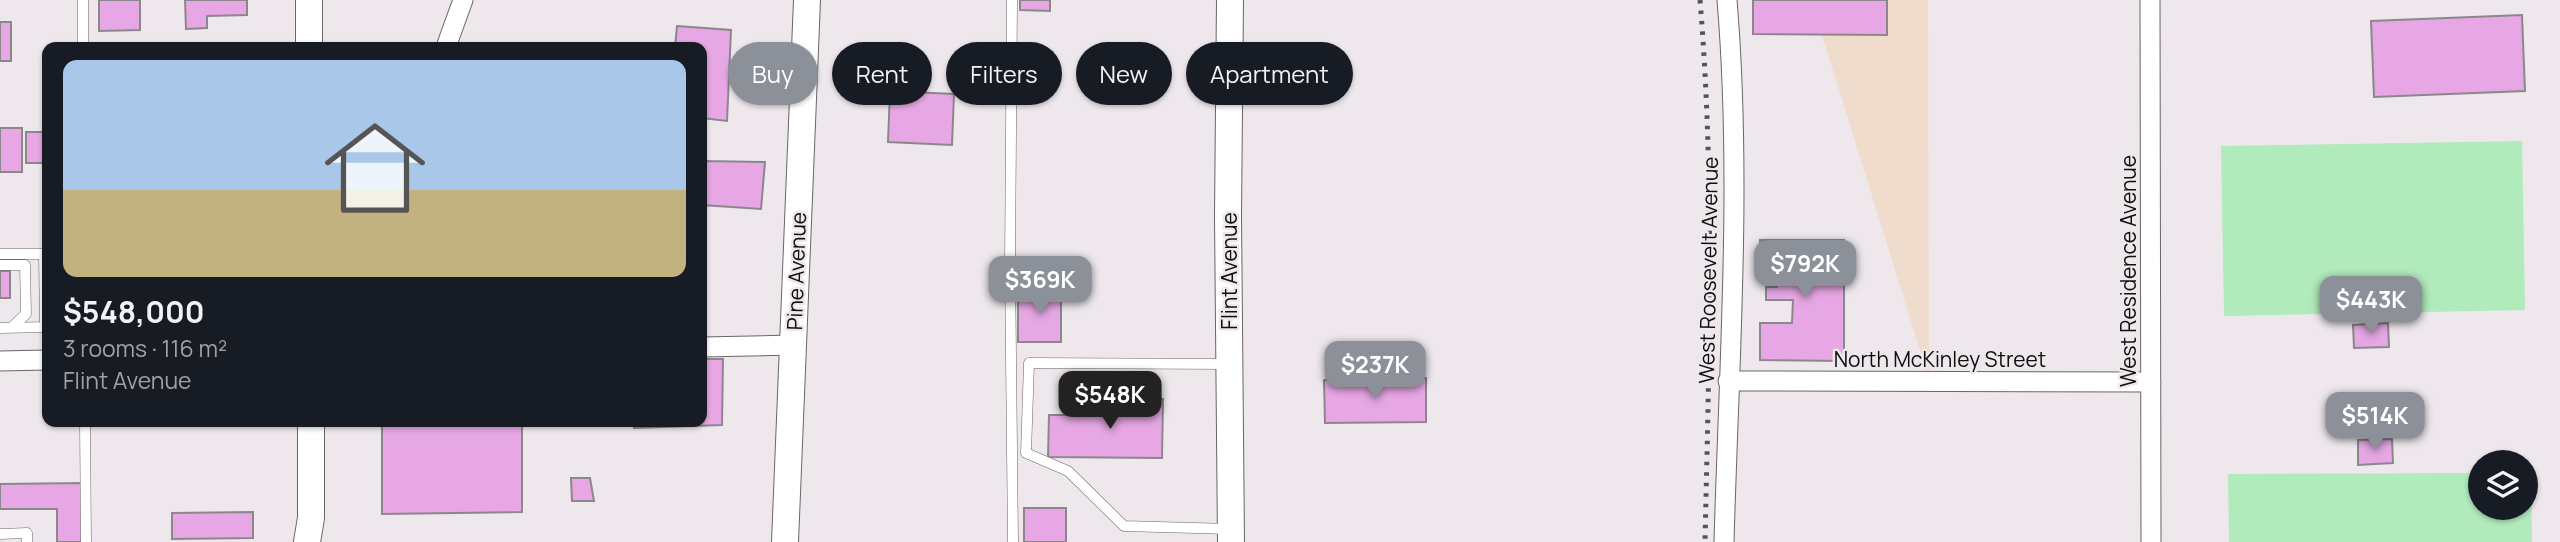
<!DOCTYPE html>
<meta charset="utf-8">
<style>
:root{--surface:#171b24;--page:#20242c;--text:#f1f3f6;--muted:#9ea1a6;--accent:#8c9099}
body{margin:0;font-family:Manrope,sans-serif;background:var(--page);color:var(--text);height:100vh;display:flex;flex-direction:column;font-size:26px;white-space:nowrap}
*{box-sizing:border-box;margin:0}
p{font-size:23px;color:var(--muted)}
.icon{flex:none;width:38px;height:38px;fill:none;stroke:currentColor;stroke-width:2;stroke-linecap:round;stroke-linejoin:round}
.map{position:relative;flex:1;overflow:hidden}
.drawer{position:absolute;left:42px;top:42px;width:665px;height:385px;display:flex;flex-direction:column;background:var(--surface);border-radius:14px;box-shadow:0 2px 5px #0004}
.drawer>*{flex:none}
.banner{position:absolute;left:728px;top:42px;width:665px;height:63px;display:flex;gap:14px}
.tools{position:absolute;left:2468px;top:450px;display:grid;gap:14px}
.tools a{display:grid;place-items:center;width:70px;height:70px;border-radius:50%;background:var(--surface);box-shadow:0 2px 5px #0004;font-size:35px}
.price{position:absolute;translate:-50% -60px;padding:0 16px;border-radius:14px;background:var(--accent);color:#fff;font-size:23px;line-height:46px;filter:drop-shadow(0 2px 4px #0008)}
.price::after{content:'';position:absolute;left:50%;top:42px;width:21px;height:16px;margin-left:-10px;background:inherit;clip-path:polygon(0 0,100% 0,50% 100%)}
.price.active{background:#222;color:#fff}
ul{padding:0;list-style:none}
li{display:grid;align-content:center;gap:14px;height:371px;padding:0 21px}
li span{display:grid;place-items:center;height:217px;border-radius:14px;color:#555}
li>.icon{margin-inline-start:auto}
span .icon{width:126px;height:126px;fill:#fffc;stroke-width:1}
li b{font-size:30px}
.pill{padding:0 24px;border-radius:32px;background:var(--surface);box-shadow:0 2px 5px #0004;font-size:24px;line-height:63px}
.pill.active{background:var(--accent);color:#fff}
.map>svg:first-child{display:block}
</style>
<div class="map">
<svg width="2560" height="542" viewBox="0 0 2560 542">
<rect width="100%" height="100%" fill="#eee8ed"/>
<path fill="#f0dccd" d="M1811,0H1928L1929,379Z"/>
<path fill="#b1eabb" d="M2522,141L2525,310L2224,316L2221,146Z
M2480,473V508H2525V473H2531L2532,542H2229L2228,474Z"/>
<path fill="#e6a7e4" stroke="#8c878b" stroke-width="2" d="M99,0H140V30L99,31Z
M185,0H247V15L207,16V28L186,29Z
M1020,0H1050V11L1020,10Z
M1753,0H1887V35L1753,34Z
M2522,15L2525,91L2374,97L2371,21Z
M0,22H11V61H0Z
M677,26L731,30L727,121L702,118V47H675Z
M890,91L954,94L952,145L888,142Z
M0,128H22V172H0Z
M26,132H47V163H26Z
M702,161L765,162L761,209L702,205Z
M702,234H706L702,324Z
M1760,240H1844V361L1760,360V323H1792L1793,300H1766V287H1777V279H1760Z
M0,271H10V298H0Z
M1018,290H1061V342H1018Z
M2388,323L2389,347L2354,348L2353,325Z
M702,359H723L722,425L634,428V422H702Z
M1426,378V422L1325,423L1324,380Z
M1093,398L1163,399L1162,458L1048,457L1049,415H1093Z
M382,423H522V512L382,514Z
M2392,439L2393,463L2358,465V440Z
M571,478H590L594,501H572Z
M83,483V542H57V509H0V484Z
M1024,508H1066V542H1024Z
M253,512V538L172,539V513Z"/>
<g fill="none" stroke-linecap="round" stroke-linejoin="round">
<defs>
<path id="lane" d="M83,0V47
M1012,0L1010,264L1013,542
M0,254H44L45,327
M0,265H25L26,314L12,327
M0,328L47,327
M1229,364L1029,363L1026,453L1068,471L1124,526L1230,529
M85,422L86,542
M0,534L27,533V542"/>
<path id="street" d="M2150,0L2151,542
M446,47L463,0
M702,347L793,345
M0,361L47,360
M1728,381L2151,382
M1724,542C1729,362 1742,180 1727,0"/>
<path id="secondary" d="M309,0V47
M1230,0L1228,216L1231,542
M307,542L311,518V422
M785,542L807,0"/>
</defs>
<use href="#lane" stroke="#6a6569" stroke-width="11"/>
<use href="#street" stroke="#6a6569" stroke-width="21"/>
<use href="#secondary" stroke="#6a6569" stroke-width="28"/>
<use href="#lane" stroke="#fff" stroke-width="10"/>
<use href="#street" stroke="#fff" stroke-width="19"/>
<use href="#secondary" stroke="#fff" stroke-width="26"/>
<path stroke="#565356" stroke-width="5" stroke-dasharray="3.5 7" stroke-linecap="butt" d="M1700,0C1715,180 1709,361 1705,542"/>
</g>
<g text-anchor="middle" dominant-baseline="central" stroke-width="5" stroke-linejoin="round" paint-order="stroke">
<g font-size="21" fill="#0f0d0f" stroke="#eee8ed">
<text transform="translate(1708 270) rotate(-89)">West Roosevelt Avenue</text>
<text transform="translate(796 271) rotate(-88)">Pine Avenue</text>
<text transform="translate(1229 271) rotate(-90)">Flint Avenue</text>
<text transform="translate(2128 271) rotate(-90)">West Residence Avenue</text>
<text x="1940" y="359">North McKinley Street</text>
</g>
</g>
</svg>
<div class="tools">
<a><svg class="icon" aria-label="layers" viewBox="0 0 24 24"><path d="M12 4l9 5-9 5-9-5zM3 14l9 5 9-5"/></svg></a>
</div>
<b class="price" style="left:1805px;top:300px">$792K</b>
<b class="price" style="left:1040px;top:316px">$369K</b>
<b class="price" style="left:2371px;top:336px">$443K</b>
<b class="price" style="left:1375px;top:401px">$237K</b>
<b class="price active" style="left:1110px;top:431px">$548K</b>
<b class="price" style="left:2375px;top:452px">$514K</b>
<div class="banner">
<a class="pill active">Buy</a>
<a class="pill">Rent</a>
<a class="pill">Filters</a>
<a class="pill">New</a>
<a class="pill">Apartment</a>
</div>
<section class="drawer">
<ul>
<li><span style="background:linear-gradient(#a9c7e8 60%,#c2b280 0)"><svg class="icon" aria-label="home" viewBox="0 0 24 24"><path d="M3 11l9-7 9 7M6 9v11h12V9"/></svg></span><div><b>$548,000</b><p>3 rooms · 116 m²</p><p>Flint Avenue</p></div></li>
</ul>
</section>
</div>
